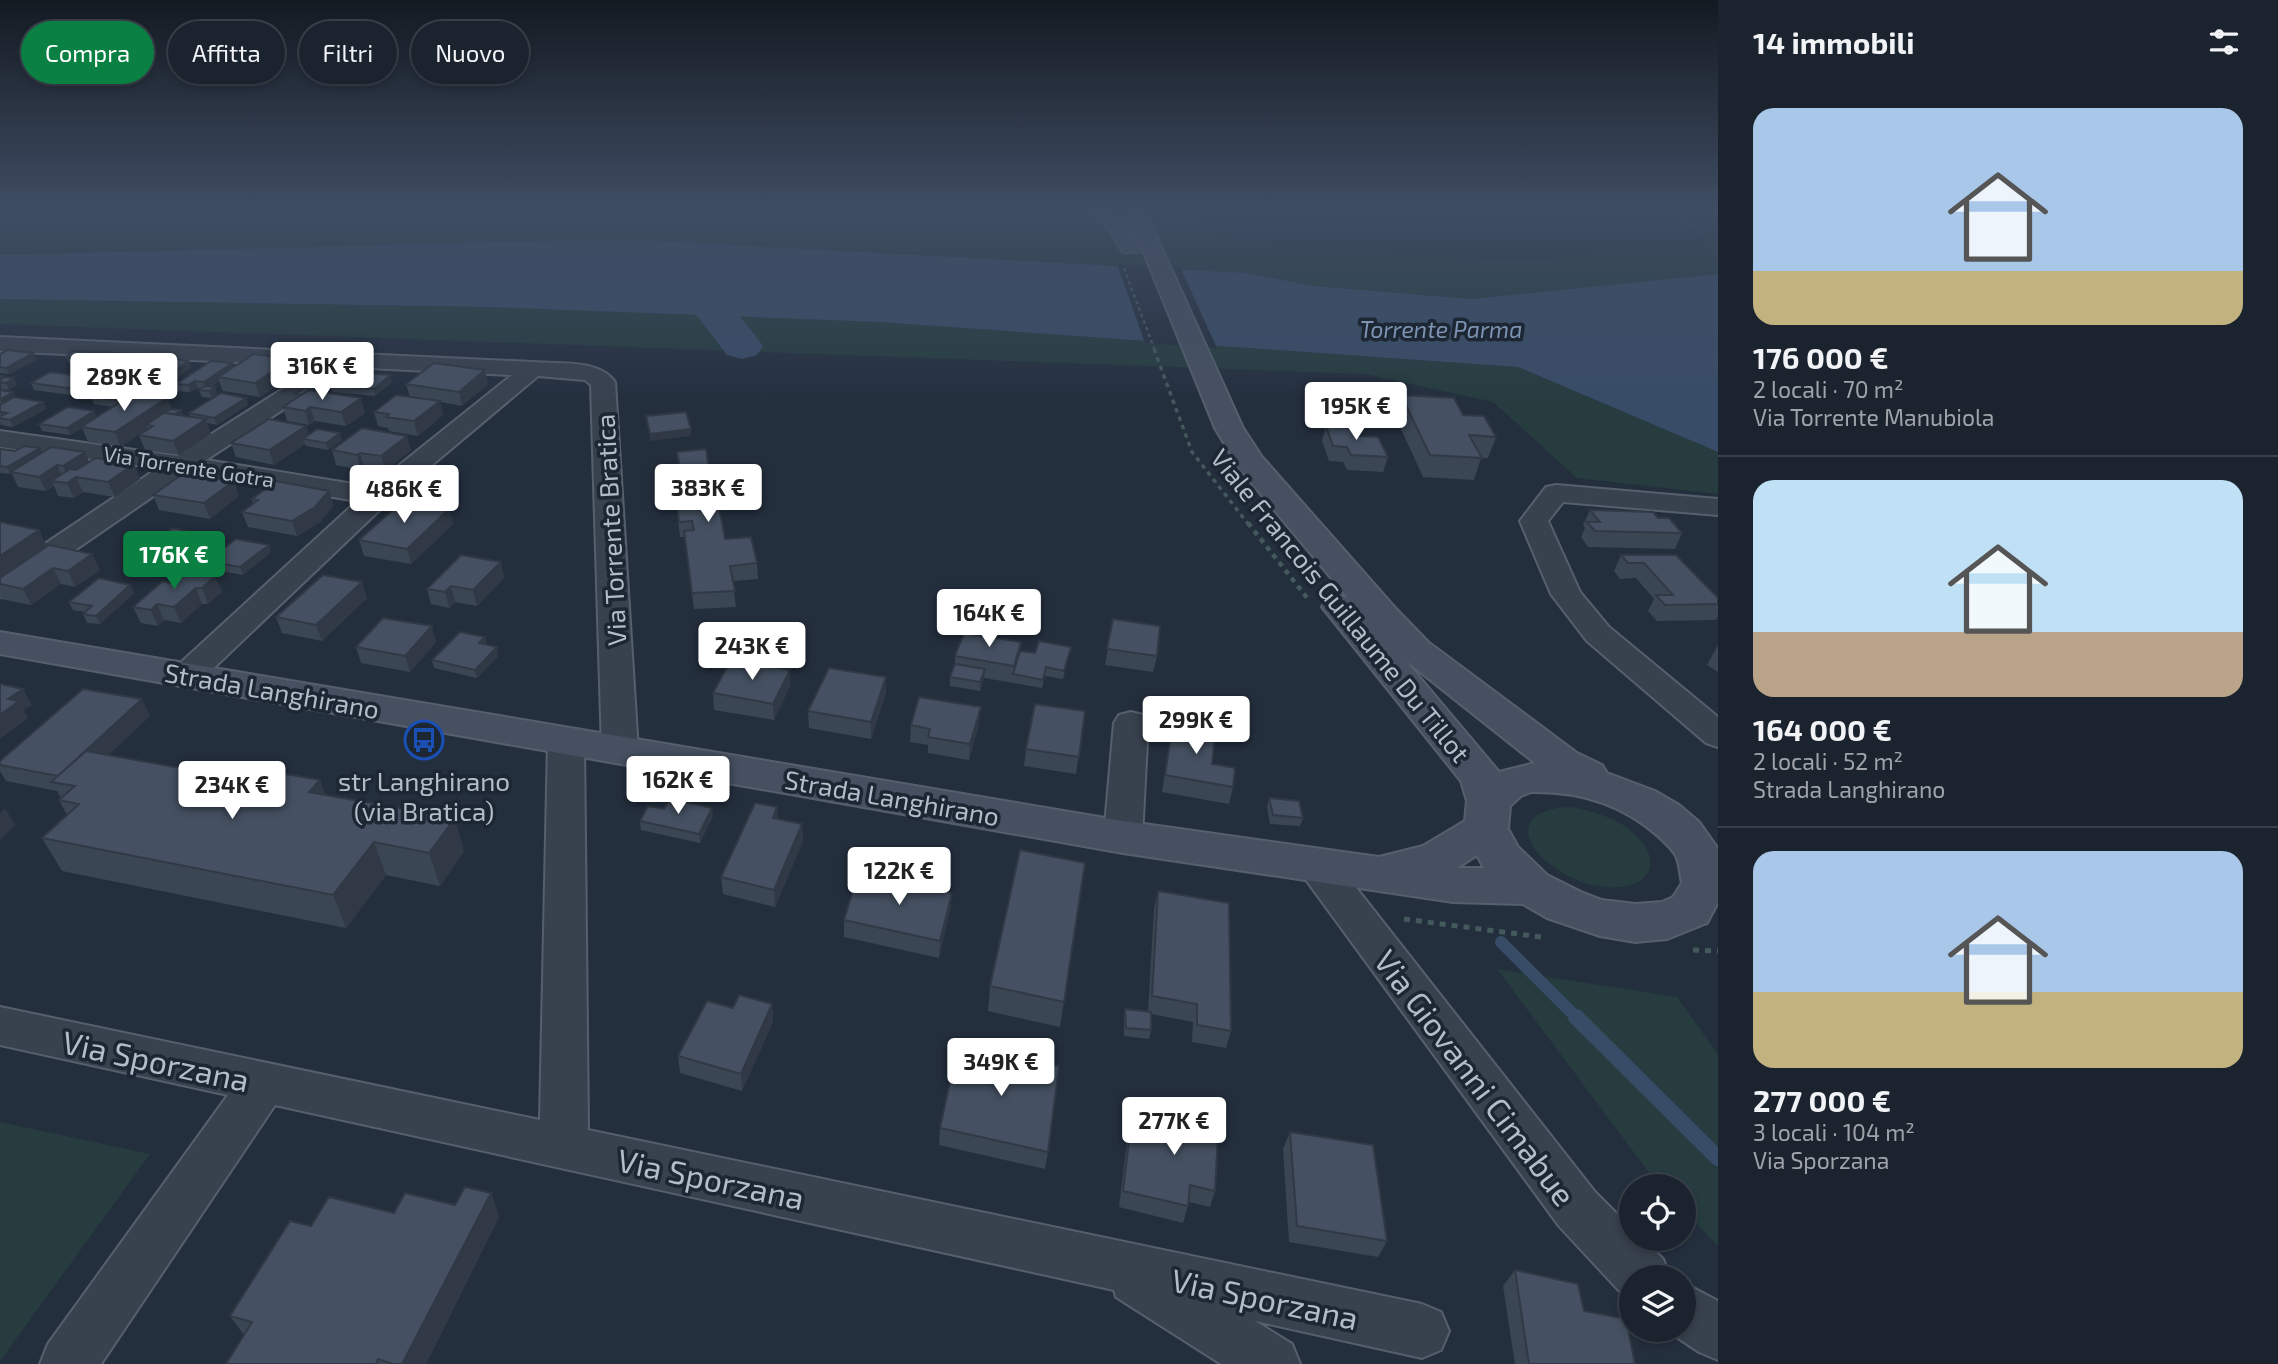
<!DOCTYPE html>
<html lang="it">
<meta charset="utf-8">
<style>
:root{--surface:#1b232e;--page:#282f3a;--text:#f1f3f6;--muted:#a0a4aa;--line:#39404a;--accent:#0b8043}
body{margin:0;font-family:"Exo 2",sans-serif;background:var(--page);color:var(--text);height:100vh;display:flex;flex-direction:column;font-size:26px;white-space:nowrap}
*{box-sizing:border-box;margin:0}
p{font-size:23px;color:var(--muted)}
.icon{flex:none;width:38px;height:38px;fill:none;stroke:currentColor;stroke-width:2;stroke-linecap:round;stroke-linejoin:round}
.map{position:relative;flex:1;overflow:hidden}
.sheet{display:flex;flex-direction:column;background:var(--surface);width:560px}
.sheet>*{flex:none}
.hud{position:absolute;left:21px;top:21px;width:665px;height:63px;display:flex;gap:14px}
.controls{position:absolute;left:1619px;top:1174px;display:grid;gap:14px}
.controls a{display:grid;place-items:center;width:77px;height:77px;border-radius:50%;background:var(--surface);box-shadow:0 4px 10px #0003,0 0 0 2px var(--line);font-size:35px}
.price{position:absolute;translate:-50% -60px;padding:0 16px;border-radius:7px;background:#fff;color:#222;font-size:23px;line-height:46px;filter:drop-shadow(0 2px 4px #0008)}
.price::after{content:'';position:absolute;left:50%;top:42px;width:21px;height:16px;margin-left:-10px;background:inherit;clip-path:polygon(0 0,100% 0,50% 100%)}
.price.current{background:var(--accent);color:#fff}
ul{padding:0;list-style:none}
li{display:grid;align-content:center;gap:14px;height:371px;padding:0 35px}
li+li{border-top:2px solid var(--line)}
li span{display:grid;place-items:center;height:217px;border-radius:21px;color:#555}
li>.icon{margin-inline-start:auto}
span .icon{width:126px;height:126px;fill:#fffc;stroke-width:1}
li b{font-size:30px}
h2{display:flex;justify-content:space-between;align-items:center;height:84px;padding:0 35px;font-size:30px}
.chip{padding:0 24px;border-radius:32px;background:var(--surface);box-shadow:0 4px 10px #0003,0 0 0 2px var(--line);font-size:24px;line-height:63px}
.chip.current{background:var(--accent);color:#fff}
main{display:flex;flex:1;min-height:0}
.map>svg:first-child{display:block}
</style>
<main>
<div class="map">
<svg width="1718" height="1364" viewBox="0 0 1718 1364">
<rect width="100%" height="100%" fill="#242f3e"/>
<path fill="#263c3f" d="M0,211H1080L1093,217L1106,230L1163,231L1161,211H1196L1200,225L1209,232L1228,237L1277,244L1511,261L1541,260L1611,250L1696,249L1709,245L1702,235L1666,211H1673L1718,241V274L1472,299L1314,286L1246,273L621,239L0,255Z
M0,299L490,307L879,322L1518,367L1718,452V494L1577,478L1493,402L1365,374L0,324Z
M1571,807C1597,812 1625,820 1642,842C1666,874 1635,891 1605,887C1587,885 1570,879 1555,868C1515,841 1519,808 1571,807Z
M1497,969L1677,997L1718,1054V1246L1684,1211V1186H1659Z
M0,1122L150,1154L0,1361Z"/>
<path fill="#394c67" d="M621,239L1246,273L1314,286L1472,299L1718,274V452L1518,367L879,322L490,307L0,299V255Z"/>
<path fill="#242f3e" d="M1117,264L1180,267L1217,348L1145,343Z"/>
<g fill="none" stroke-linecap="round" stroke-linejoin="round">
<path stroke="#394c67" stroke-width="12" d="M1501,942L1578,1019"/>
<path stroke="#394c67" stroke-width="16" d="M1576,1017L1718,1158"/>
<path fill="#394c67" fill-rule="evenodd" d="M658,251C691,259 743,317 763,346L757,355L742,359L727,355L699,318L645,270L640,262L645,254Z"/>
<defs>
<path id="street" d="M0,337L533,362C558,364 599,359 615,382L638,751L633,759L620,763L607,759L602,751L591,385L585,380L538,376L388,502L199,682L187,685L175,682L170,675L175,668L357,501L187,473L11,594L0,597V574L158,468L0,447V431L177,456L319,366L0,351ZM348,367L512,375L372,487L206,460Z
M1556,485L1718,499V515L1563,502L1548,521L1580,592L1609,627L1718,717V747L1706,743L1587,641L1551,594L1520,521L1546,487Z
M1131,712L1143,715L1148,723L1142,837L1137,847L1123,851L1109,847L1104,837L1114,723L1119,715Z
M566,729L578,733L584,741L588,1130L1422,1304L1441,1312L1449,1331L1441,1350L1422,1358L1255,1321L1292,1344L1300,1364H1221L1116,1297L1114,1290L275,1105L101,1364H40L48,1344L228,1095L0,1045V1007L540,1120L548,741L554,733Z
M1318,852L1332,857L1595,1192L1631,1228V1239H1642L1663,1259L1670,1278H1631V1299L1625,1297L1559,1226L1304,877L1298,867L1304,857Z
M1684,1283L1718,1301V1360L1699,1352L1666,1330H1684Z"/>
<path id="secondary" d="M1090,211C1125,211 1121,218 1140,245L1125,211H1145L1243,428L1262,457L1397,610L1428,642L1577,753L1602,765L1607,773L1655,791L1679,805L1699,822L1718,849V902L1707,923L1667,939L1635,942L1600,936L1547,918L1523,904L1453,902L1123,853L0,654V632L1123,821L1379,857L1423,846L1465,821L1467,801L1461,781L1322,607L1327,599L1340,596L1348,598L1239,468L1215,428L1142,248L1139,252H1123L1106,226ZM1405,660L1535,763L1499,772ZM1531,792C1579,791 1622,804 1658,836C1664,842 1672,848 1676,856C1680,864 1680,875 1682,883L1673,897L1662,902L1635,904L1602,900L1581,892L1547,875L1518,847L1508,829L1510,806L1521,796ZM1477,855L1484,868H1457Z"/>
</defs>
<use href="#street" stroke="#565f6c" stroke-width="4"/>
<use href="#secondary" stroke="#565f6c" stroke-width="4"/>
<path stroke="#44595c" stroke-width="2.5" stroke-dasharray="3.5 3.5" stroke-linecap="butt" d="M1124,268L1155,351"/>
<path stroke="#44595c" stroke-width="3.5" stroke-dasharray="4.5 4.5" stroke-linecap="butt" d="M1154,349L1192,452L1249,525"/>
<path stroke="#44595c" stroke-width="4.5" stroke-dasharray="5 5" stroke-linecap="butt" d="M1248,523L1308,599"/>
<path stroke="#44595c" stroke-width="5" stroke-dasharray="6 6" stroke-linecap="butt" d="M1404,919L1541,937
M1693,950L1718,951"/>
<use href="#street" fill="#38414e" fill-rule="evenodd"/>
<use href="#secondary" fill="#465061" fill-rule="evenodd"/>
</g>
<path fill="#3b4654" d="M33,353L36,360L9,374L0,373V354Z
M66,357L135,360L122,370L69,363Z
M291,359L295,373L260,397L223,391L219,381L210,387H215L217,394L212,398L202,397L199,390L202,388H198L190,392L178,391L176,384L233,367Z
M188,361L191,367L176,379L144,376L142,369Z
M0,375L5,377L17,385L9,390L1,389Z
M392,382L375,396L332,392L330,385Z
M31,383L97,385L78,396L34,390Z
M406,384H488L462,406L440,402L443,415L418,436L389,431L388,428L378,426L374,412L410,397Z
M0,390L13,392L16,397L43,402L46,409L13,427L1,425L0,422Z
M321,392L365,413L346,426L315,421L309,425L287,421L283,407L296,398L295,394Z
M1401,395L1463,415L1496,437L1488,458H1481L1474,480L1423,477L1395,416Z
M154,396L167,398L172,409L181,410L183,416L190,417L189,413L246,398L248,405L217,425L207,423L211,434L179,455L145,450L139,435L147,429L121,447L88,442L82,428L70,435L42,431L39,424L94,411L97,418L114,407L94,404L91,397Z
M306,426L309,435L342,440L328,450L306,446L305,444L274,465L236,457L231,443Z
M1326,426L1357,436L1388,457L1383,472L1347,470L1343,462L1329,461L1322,441Z
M0,449L15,451L42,452L89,462L134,464L140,479L115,497L83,492L74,498L58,496L54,486L46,491L18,487L12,474L0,473Z
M332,450H411L385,471L364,467L361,470L336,465Z
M677,452L710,476L743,494L744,509L719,511L725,539L757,563L758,579L733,581L736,607L694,609L685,537H680L672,469L679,468Z
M329,491L333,506L320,522L297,536L248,527L242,512L253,504L252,499Z
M153,495L239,496L210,519L159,510Z
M449,509L453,524L411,564L364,556L359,540Z
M1590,510L1658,518L1682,533L1675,549L1588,547L1581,537L1585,528L1583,525Z
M213,537L216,545L188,564L160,557L156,549L162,546L158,538Z
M271,552L243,575L210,569L207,561Z
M92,554L100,570L75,587L61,584L31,605L1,599L0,596V578Z
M1621,555H1676L1718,598V616L1716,620L1657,621L1648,611L1654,599L1636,578L1620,579L1614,571Z
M501,562L504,578L477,606L455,602L449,608L431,604L427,589Z
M215,576L222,592L208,604H202L181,623L164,620L158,626L141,623L133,607L171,583Z
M130,585L134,593L100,624L87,623L83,614L85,612L73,610L69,602Z
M367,598L322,641L282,633L276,617Z
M1113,619L1157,656L1153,672L1105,665Z
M436,642L410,672L361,663L356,647Z
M487,645L498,656L477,678L434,668L432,660Z
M1718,645V672L1707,665Z
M1071,647L1063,679L1045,676L1042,688L984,678L980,691L950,686V677L955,665V656L1020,651L1035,653Z
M790,686L774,720L714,710L713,693Z
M886,693L871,739L809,728L808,711Z
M1085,711L1076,774L1024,766L1026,749Z
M150,716L108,755L325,795L464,851L440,886L386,875L346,928L62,871L42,838L67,815L59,800L61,798L57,791L6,781L0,771V761Z
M1173,721L1233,787L1229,804L1162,792Z
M979,724L969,760L928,753V745L910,742L911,725Z
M1269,798L1303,818L1300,826L1270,824L1267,807Z
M777,807L778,819L802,824L803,841L775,907L723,894L721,877Z
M664,809L713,816L700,843L641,830L640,821Z
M1085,863L1060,1027L988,1011L990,986Z
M1158,891L1231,1031L1226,1048L1192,1042L1193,1022L1151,1014V1030L1149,1039L1124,1036V1018L1125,1009L1148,1012L1154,908Z
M952,893L950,910L939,958L844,937V920Z
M772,1004L773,1022L742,1091L680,1073L678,1056L733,1008Z
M1174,1105L1215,1191L1210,1207L1189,1202L1183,1223L1119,1207L1127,1141L1131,1124L1168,1132L1169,1122Z
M940,1128L1048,1152L1045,1169L939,1145Z
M1290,1132L1387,1241L1378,1257L1289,1242L1283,1149Z
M491,1193L499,1217L426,1364H226L244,1335L230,1316L311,1226L394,1213L455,1205Z
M1515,1270L1635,1364H1515L1503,1286Z"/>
<path fill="#303945" d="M33,353L36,360L9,374L6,368Z
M132,354L135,360L122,370L120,363Z
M291,359L295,373L260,397L255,383Z
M188,361L191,367L176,379L174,372Z
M232,363L234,370L218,377L219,381L207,389L204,382Z
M485,370L488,384L462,406L459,392Z
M4,375L7,382L14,378L17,385L9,390L6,383L0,382V377Z
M390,375L392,382L375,396L374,389Z
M94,378L97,385L78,396L75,389Z
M195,381L198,388L190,392L188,385Z
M215,387L217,394L212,398L209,391Z
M151,389L154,396L143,394Z
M13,392L17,399L4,407L1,400Z
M167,398L173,412L146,425L147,429L121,447L115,432Z
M246,398L248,405L217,425L214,418Z
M361,398L365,413L346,426L341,412Z
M440,401L443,415L418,436L414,421Z
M43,402L46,409L13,427L10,420Z
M310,407L315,421L309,425L305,411Z
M181,410L184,417L178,421L175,414Z
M94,411L97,418L70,435L67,428Z
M206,419L211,434L179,455L173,441Z
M306,426L310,440L303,439L305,444L274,465L269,450Z
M691,429V436L650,441V434Z
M340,433L342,440L328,450L326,443Z
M407,436L411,450L385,471L381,456Z
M40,448L44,456L11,472L12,474L11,475L7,467Z
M85,452L91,467L70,481L63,466Z
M360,453L364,467L361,470L357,455Z
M134,464L140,479L115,497L108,482Z
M57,465L64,480L51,481L54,486L46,491L39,477Z
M76,477L83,492L74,498L67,483Z
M234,481L239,496L210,519L204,503Z
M329,491L333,506L320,522L297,536L292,521Z
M449,509L453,524L411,564L407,549Z
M39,530L47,546L0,577V556Z
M213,537L216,545L188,564L185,557Z
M269,545L271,552L243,575L240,567Z
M92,554L100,570L75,587L68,571Z
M501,562L504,578L477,606L473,590Z
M53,568L61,584L31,605L23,589Z
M215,576L222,592L208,604L202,588Z
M362,582L367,598L322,641L316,625Z
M130,585L134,593L100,624L96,616Z
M451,586L455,602L449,608L445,592Z
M196,588L202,604L181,623L174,607Z
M157,604L164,620L158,626L151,610Z
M432,626L436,642L410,672L405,656Z
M485,637L487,645L479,643Z
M497,647L498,656L477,678L475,670Z
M985,669L984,678L980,691V682Z
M790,670V686L774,720L773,704Z
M886,677V693L871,739V722Z
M23,689L32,705L24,710L28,718L0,739V715L8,699Z
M142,699L150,716L75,787L59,776Z
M981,707L979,724L969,760L970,744Z
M320,780L332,812L309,792Z
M777,807L778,824L773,818Z
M5,808L15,825L0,840V813Z
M712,808L713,816L700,843L699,834Z
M455,818L464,851L440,886L429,853Z
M802,824L803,841L775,907L774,890Z
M374,842L386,875L346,928L333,895Z
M952,893L950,910L939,958L940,941Z
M772,1004L773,1022L742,1091L741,1074Z
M491,1193L499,1217L426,1364H402Z"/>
<path fill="#455162" stroke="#303945" stroke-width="2" d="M8,350L33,353L6,368L0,367V354Z
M72,351L132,354L120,363L66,357Z
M254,354L291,359L255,383L218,377Z
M176,359L188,361L174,372L142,369L153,361L171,363Z
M211,361L232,363L204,382L195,381L188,385L176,384Z
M434,363L485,370L459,392L406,384Z
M347,371L390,375L374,389L330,385Z
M50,372L94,378L75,389L31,383Z
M5,377L14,378L6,383L0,382V380Z
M113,384L151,389L143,394L135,393L123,401L91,397Z
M205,386L215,387L209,391L199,390Z
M305,388L321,390L318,391L309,390L301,395L295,394Z
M0,390L13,392L0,400Z
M309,390L361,398L341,412L310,407L305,411L283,407Z
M135,393L167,398L115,432L81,427Z
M221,393L246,398L214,418L189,413Z
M396,395L440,401L414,421L386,417L389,414L374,412Z
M1401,395L1454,398L1463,415L1484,416L1496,437L1469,435L1482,458L1430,455Z
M14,397L43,402L10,420L0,418V416L7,413L0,412V405Z
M68,407L94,411L67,428L39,424Z
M171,409L181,410L175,414L165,413Z
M686,412L691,429L650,434L646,416Z
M164,413L206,419L173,441L139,435L153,426L146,425Z
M269,419L306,426L269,450L231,443Z
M1326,426L1354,428L1357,436L1378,437L1388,457L1351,455L1347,447L1333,446Z
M362,428L407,436L381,456L360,453L357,455L332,450Z
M317,429L340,433L326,443L303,439Z
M24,446L40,448L7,467L0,466V449L15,451Z
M51,447L85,452L63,466L57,465L39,477L11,472Z
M706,449L710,476L738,473L743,494L717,496L725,539L751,537L757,563L730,566L735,591L692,593L684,531L694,530L692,521L679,522L672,469L680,468L677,452Z
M96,458L134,464L108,482L76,477L67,483L51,481L70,469L76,470Z
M184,473L234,481L204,503L153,495Z
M276,481L329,491L315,507L292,521L242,512L258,500L252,499Z
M403,501L449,509L407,549L359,540Z
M1590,510L1653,512L1658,518H1669L1682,533L1595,531L1587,522H1600Z
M0,522L39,530L0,556Z
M173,528L213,537L185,557L156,549L170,540L158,538Z
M236,539L269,545L240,567L207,561Z
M49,545L92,554L68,571L53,568L23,589L0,584V578Z
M461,555L501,562L473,590L451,586L445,592L427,589Z
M1621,555H1676L1718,598V604L1665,605L1656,595H1673L1644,563H1628Z
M183,572L215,576L202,588H196L174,607L157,604L151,610L133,607L163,581L171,583Z
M323,575L362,582L316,625L276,617Z
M99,578L130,585L96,616L83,614L92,606L69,602Z
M383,618L432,626L405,656L356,647Z
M1113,619L1160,626L1157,656L1107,649Z
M460,632L485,637L479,643L497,647L475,670L432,660Z
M964,633L1021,642L1014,666L955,656Z
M1039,641L1071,647L1064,671L1046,667L1043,680L1013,674L1020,651L1035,653Z
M731,660L790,670L773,704L713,693Z
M955,664L985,669L980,682L950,677Z
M829,668L886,677L871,722L808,711Z
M0,684L23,689L8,699L19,701L0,715Z
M83,689L142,699L58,776L0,765V761Z
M919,697L981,707L970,744L928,737L930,729L911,725Z
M1035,704L1085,711L1079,757L1026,749Z
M1173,721L1216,728L1212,764L1235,768L1233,787L1165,775Z
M86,751L213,774L223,763L320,780L309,792L455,818L429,853L374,842L333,895L42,838L79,804L59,800L75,786L51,782Z
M670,798L712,808L699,834L640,821L648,806L664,809Z
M1269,798L1299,801L1303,818L1273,815Z
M755,803L777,807L773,818L802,824L774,890L721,877Z
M1020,850L1085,863L1064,1002L990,986Z
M858,874L952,893L940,941L844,920Z
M1158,891L1229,903L1231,1031L1197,1025V1004L1152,996Z
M739,995L772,1004L741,1074L678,1056L707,1001L733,1008Z
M1125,1009L1151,1012V1030L1126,1028Z
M958,1045L1059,1066L1048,1152L940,1128Z
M1174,1105L1219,1115L1215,1191L1190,1185L1188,1206L1123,1191L1131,1124L1170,1133Z
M1290,1132L1373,1145L1387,1241L1297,1226Z
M465,1187L491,1193L402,1364H393L378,1359L376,1364H226L252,1322L230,1316L290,1221L311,1226L329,1197L394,1213L405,1193L455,1205Z
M1515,1270L1578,1284L1584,1311L1626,1319L1635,1364H1529Z"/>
<linearGradient id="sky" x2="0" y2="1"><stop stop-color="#141a22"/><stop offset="0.52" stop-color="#3f4d63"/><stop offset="1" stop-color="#3f4d63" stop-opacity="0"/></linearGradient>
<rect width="1718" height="402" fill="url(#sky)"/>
<defs>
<symbol id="bus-ring" viewBox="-11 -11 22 22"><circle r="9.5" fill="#1d2633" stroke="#1a4fb4" stroke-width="1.5"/><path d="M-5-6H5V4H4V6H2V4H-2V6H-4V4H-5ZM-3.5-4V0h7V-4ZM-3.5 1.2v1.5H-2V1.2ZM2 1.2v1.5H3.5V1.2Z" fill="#1a4fb4"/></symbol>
</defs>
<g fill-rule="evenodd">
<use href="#bus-ring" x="402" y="718" width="44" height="44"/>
</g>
<g text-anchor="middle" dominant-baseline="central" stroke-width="7" stroke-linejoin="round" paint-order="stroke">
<g font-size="21" fill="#b4bcc9" stroke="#1d2633">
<text transform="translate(189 466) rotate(9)">Via Torrente Gotra</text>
</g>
<g font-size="23" font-style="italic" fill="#7c92b1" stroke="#1d2633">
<text x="1441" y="329">Torrente Parma</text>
</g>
<g font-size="26" fill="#b4bcc9" stroke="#1d2633">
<text transform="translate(610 530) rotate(-93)">Via Torrente Bratica</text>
<text transform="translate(1341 605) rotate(51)">Viale Francois Guillaume Du Tillot</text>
<text transform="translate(272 690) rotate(10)">Strada Langhirano</text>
<text transform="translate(892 797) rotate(10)">Strada Langhirano</text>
</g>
<g font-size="26" fill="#b4bcc9" stroke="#1d2633">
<text x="424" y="780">str Langhirano<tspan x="424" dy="30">(via Bratica)</tspan></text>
</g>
<g font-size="32" fill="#b4bcc9" stroke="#1d2633">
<text transform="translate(156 1060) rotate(12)">Via Sporzana</text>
<text transform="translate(1476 1077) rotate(53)">Via Giovanni Cimabue</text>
<text transform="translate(711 1178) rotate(12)">Via Sporzana</text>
<text transform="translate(1265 1298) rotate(12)">Via Sporzana</text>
</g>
</g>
</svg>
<div class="controls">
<a><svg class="icon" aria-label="locate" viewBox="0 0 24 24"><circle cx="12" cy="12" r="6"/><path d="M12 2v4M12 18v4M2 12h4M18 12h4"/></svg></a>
<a><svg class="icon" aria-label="layers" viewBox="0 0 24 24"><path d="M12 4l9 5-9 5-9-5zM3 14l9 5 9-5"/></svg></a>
</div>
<b class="price" style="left:322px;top:402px">316K €</b>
<b class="price" style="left:124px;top:413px">289K €</b>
<b class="price" style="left:1356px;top:442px">195K €</b>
<b class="price" style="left:708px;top:524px">383K €</b>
<b class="price" style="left:404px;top:525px">486K €</b>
<b class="price current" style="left:174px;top:591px">176K €</b>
<b class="price" style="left:989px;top:649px">164K €</b>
<b class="price" style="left:752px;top:682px">243K €</b>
<b class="price" style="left:1196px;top:756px">299K €</b>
<b class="price" style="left:678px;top:816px">162K €</b>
<b class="price" style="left:232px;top:821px">234K €</b>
<b class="price" style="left:899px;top:907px">122K €</b>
<b class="price" style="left:1001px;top:1098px">349K €</b>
<b class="price" style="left:1174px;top:1157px">277K €</b>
<div class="hud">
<a class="chip current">Compra</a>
<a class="chip">Affitta</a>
<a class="chip">Filtri</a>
<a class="chip">Nuovo</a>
</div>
</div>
<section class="sheet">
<h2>14 immobili<svg class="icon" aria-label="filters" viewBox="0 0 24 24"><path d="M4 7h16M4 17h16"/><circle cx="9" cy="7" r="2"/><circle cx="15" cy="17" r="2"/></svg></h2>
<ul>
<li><span style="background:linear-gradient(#a9c7e8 75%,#c2b280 0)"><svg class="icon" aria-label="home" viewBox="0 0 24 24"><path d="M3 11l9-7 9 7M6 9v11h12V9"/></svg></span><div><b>176 000 €</b><p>2 locali · 70 m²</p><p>Via Torrente Manubiola</p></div></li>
<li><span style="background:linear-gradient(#bfe0f5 70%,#b9a48a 0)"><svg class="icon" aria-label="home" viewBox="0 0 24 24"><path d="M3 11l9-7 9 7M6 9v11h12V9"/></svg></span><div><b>164 000 €</b><p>2 locali · 52 m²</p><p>Strada Langhirano</p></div></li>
<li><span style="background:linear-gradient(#a9c7e8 65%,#c2b280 0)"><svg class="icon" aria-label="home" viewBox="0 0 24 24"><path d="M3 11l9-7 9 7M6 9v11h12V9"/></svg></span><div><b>277 000 €</b><p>3 locali · 104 m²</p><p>Via Sporzana</p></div></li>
</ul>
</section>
</main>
